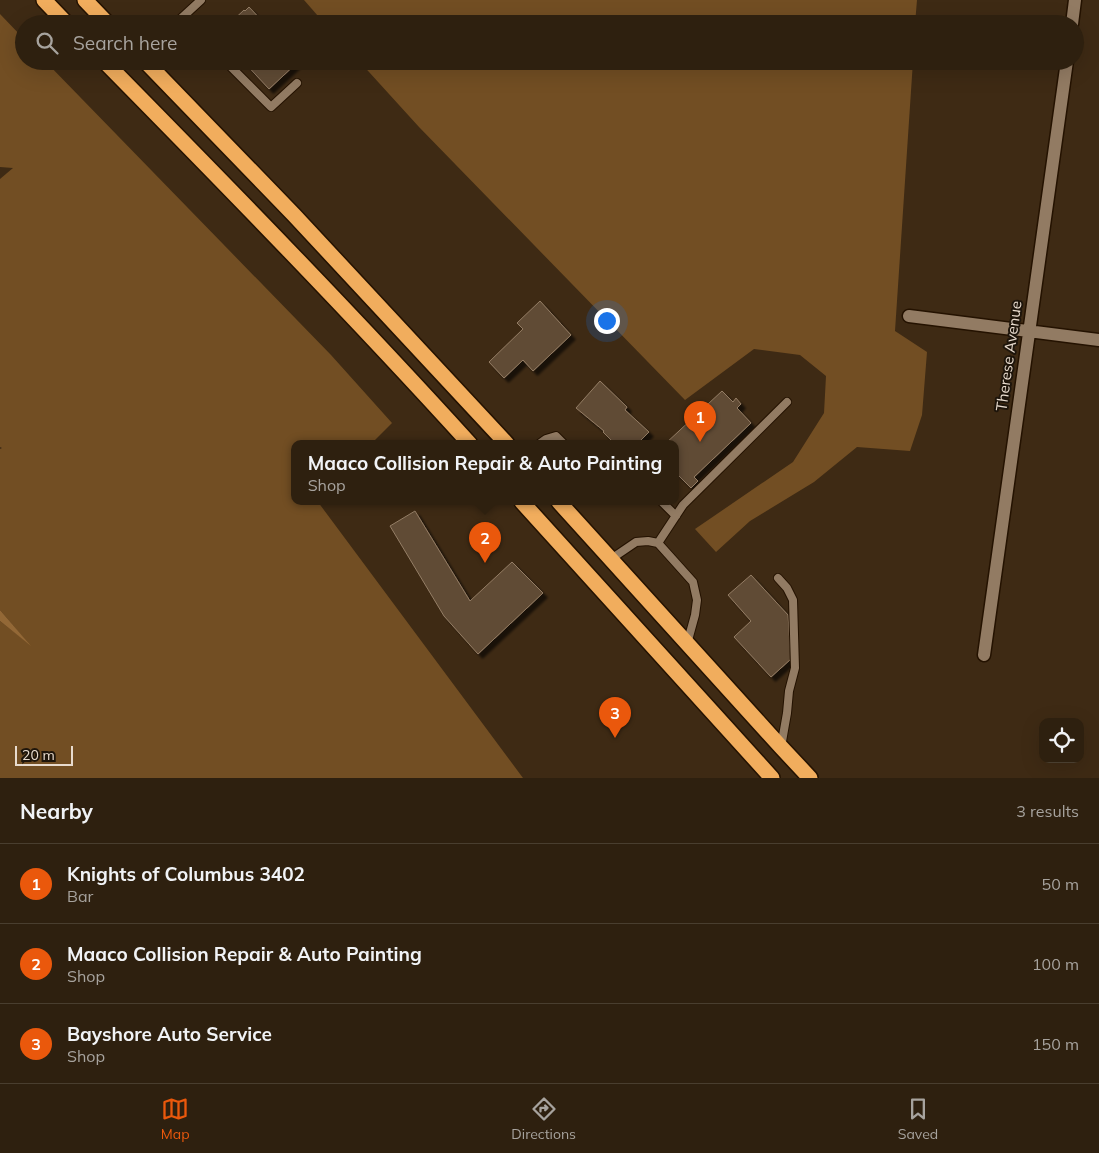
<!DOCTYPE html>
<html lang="en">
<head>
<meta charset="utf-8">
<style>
	body { margin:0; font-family:Mulish,sans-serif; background:#3a2d1d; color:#f1f3f6 }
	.controls { position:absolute; right:15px; bottom:15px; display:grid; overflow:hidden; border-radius:10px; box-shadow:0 5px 20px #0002 }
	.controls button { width:45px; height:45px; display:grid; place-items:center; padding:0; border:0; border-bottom:1px solid #493e2f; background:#2e200f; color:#f1f3f6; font:25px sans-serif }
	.scale { position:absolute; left:15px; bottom:12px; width:58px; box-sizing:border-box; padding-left:5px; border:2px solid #e8dbce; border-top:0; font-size:14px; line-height:18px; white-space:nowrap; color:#e8dbce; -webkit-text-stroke:4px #1e150b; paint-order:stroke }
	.you { position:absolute; left:606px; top:320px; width:18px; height:18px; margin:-12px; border:4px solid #fff; border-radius:50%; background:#1a73e8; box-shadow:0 0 0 8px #1a73e833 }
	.badge { display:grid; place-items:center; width:32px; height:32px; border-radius:50%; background:#ea580c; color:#fff; font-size:16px; font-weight:700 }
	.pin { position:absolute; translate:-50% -41px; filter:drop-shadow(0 1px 2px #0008) }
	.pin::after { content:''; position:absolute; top:26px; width:18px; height:15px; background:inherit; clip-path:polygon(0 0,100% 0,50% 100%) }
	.popup { position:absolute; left:291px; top:440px; width:388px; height:65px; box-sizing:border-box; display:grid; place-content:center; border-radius:10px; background:#2e200f; filter:drop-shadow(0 1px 4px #0005); font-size:16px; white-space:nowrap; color:#a7a39e }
	.popup b { font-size:19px; color:#f1f3f6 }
	.popup::after { content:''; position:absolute; left:50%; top:100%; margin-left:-10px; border:10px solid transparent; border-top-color:#2e200f }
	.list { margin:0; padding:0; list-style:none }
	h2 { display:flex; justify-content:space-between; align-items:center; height:65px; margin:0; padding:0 20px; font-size:21px }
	h2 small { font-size:16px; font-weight:400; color:#a7a39e }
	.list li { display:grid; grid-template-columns:32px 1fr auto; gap:15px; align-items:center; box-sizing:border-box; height:80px; padding:0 20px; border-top:1px solid #493e2f }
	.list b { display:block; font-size:19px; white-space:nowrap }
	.list p { margin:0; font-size:16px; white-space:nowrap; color:#a7a39e }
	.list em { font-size:16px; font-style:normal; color:#a7a39e }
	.icon { flex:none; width:28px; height:28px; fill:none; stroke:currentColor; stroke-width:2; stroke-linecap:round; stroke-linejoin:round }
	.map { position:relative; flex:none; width:1099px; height:778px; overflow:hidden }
	.search { position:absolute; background:#2e200f; box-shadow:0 5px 20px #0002; left:15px; right:15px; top:15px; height:55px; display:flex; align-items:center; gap:12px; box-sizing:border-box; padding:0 18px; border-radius:28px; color:#a7a39e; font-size:19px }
	.sheet { height:305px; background:#2e200f }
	nav { display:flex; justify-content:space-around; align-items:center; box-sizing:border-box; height:70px; border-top:1px solid #493e2f; background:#2e200f; font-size:14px; color:#a7a39e }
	nav a { display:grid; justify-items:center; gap:2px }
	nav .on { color:#ea580c }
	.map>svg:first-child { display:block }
	.green { fill:#724e23 }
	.water { fill:#936836 }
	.building { fill:#604b34; stroke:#947d65; filter:url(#shadow) }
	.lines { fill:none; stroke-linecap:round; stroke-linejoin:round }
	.lane-casing { stroke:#241200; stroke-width:10 }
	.street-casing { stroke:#241200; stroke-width:15 }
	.highway-casing { stroke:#241200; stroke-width:18 }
	.lane { stroke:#927b63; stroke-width:8 }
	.street { stroke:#927b63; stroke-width:12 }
	.highway { stroke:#f1ad5d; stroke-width:15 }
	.labels { text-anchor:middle; stroke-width:4; stroke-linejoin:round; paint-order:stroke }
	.street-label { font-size:15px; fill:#e8dbce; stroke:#1e150b }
</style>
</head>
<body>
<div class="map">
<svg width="1099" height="778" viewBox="0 0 1099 778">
	<defs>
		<filter id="shadow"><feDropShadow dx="4.5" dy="4.5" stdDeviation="1" flood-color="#0009"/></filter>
	</defs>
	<rect width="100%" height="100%" fill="#3e2a14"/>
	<path class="green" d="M 304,0 L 917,0 L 915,24 L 325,24 Z
		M 0,14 L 24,39 L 24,61 L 45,61 L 331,355 L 392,423 L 371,444 L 295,444 L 295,502 L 318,502 L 523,778 L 0,778 L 0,621 L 28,643 L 0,610 L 0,449 L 2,448 L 0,447 L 0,179 L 13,168 L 0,167 Z
		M 359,61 L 913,61 L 895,331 L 927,352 L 922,415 L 910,451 L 857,447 L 814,482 L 750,521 L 716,552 L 695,529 L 793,462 L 824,413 L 826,376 L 800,355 L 754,349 L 685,400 L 419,127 Z"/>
	<path class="water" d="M 0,610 L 31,646 L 0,621 Z"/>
	<path class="building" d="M 249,7 L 265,24 L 229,24 L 244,10 L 245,11 Z
		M 284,17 L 290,24 L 277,24 Z
		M 243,61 L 299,61 L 269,89 Z
		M 540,301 L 571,335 L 533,371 L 523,360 L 504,378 L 489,362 L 523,329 L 517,323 Z
		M 600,381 L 627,407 L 625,410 L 649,432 L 637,444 L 615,444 L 603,432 L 604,431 L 576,408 Z
		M 722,391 L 733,402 L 736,398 L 741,404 L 737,408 L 751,423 L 694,477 L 698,481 L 691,488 L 675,472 L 675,444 L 665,444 Z
		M 415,511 L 470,601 L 512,562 L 543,593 L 478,654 L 444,616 L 390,526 Z
		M 751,575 L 788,615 L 791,659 L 771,677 L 734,637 L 751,621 L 728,595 Z"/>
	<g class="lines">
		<g class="lane-casing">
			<path id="lane" d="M 175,24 L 201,0
				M 225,61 L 271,107 L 297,83
				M 539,444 L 546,439 L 556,436 L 564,444
				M 662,502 L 676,516
				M 658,543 L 683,505 L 787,402
				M 611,559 L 636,542 L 648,541 L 658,543 L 693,582 L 697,600 L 695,615 L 687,644
				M 778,578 L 787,588 L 793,600 L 795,668 L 789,691 L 787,713 L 781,747"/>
		</g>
		<g class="street-casing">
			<path id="street" d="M 1072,24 L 1075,0
				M 909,316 L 1099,340
				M 984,655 L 1067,61"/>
		</g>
		<g class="highway-casing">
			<path id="highway" d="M 44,0 L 67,24
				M 85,0 L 108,24
				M 104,61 C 228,187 351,313 470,444
				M 145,61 L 294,215 L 507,444
				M 522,502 L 772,778
				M 559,502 L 781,747 L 810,778"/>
		</g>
		<use href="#lane" class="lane"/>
		<use href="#street" class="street"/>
		<use href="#highway" class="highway"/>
	</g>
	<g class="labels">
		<g class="street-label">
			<text transform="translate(1009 356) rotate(-82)" y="5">Therese Avenue</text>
		</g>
	</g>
</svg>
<div class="controls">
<button><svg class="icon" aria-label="locate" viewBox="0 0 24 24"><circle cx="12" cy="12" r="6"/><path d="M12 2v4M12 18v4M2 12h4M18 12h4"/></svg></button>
</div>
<div class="scale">20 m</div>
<div class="you"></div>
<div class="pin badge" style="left:700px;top:442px">1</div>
<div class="pin badge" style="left:485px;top:563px">2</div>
<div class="popup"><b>Maaco Collision Repair &amp; Auto Painting</b>Shop</div>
<div class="pin badge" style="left:615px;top:738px">3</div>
<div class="search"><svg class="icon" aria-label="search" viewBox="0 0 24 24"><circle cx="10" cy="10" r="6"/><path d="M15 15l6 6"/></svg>Search here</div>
</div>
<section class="sheet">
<h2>Nearby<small>3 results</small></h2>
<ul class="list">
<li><span class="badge">1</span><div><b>Knights of Columbus 3402</b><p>Bar</p></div><em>50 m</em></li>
<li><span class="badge">2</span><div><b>Maaco Collision Repair &amp; Auto Painting</b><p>Shop</p></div><em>100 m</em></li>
<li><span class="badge">3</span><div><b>Bayshore Auto Service</b><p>Shop</p></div><em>150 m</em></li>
</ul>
</section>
<nav>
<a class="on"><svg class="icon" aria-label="map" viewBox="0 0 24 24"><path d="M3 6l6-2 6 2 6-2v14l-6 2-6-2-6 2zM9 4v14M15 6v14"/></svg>Map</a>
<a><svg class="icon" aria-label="directions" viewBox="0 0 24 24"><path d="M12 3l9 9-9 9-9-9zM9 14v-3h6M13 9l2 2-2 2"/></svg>Directions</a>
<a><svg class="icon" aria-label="saved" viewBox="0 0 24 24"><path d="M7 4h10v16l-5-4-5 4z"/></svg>Saved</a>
</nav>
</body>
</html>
